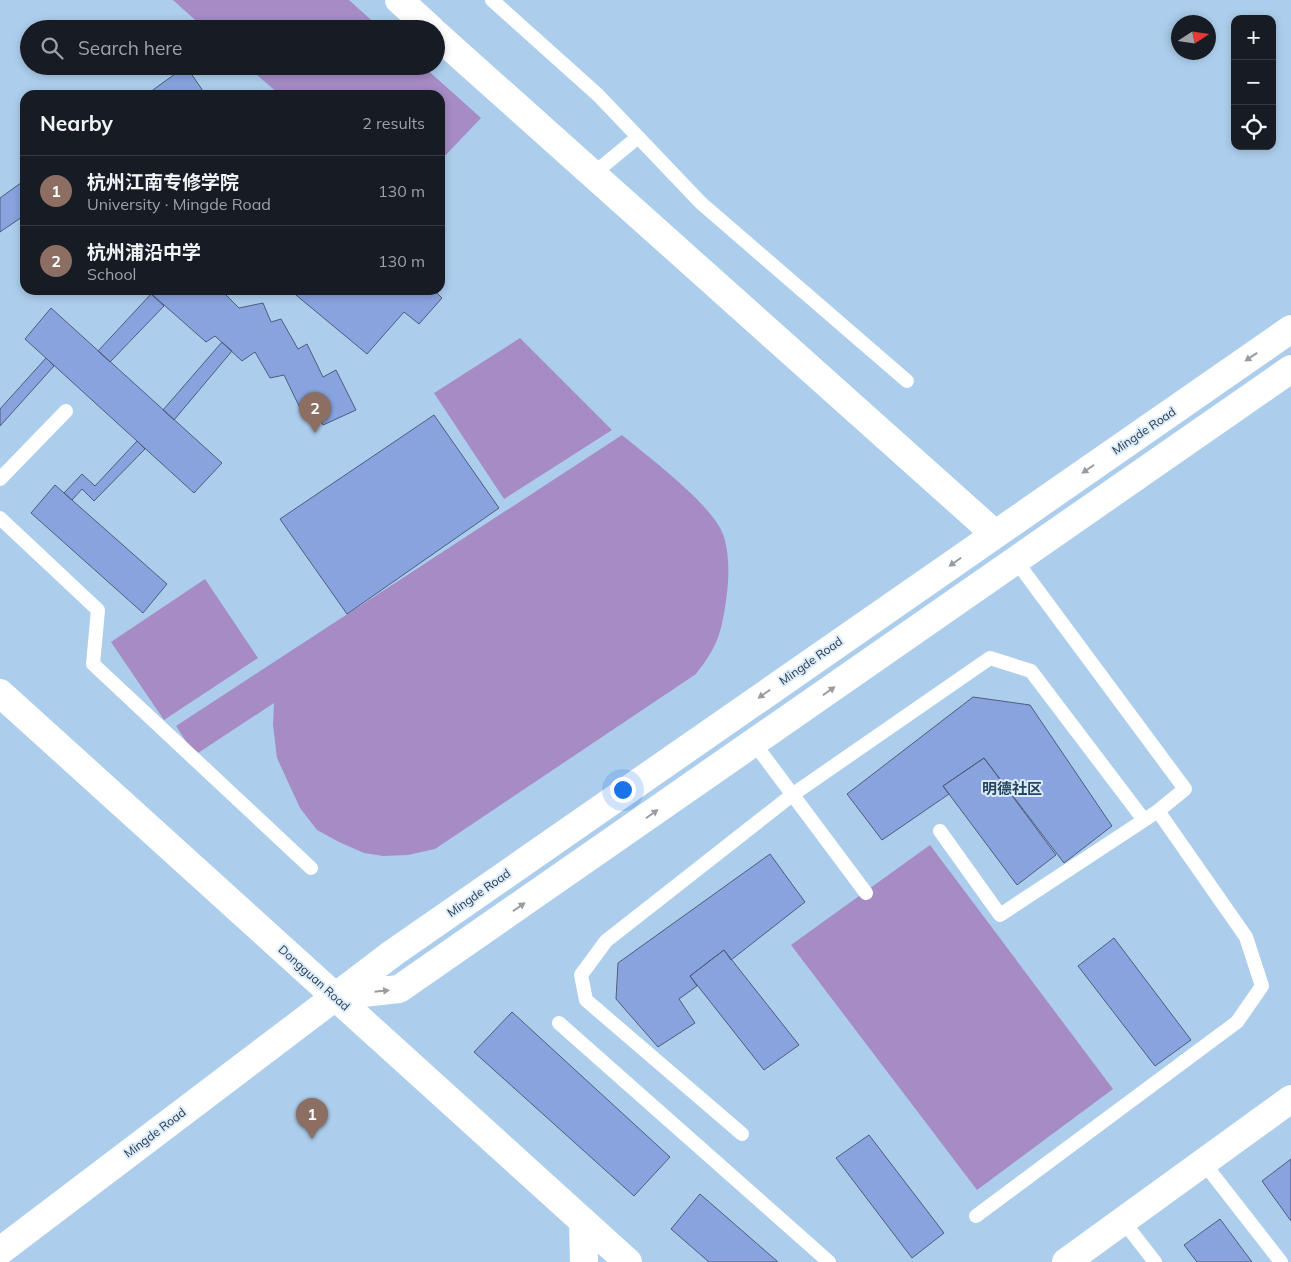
<!DOCTYPE html>
<html lang="en">
<head>
<meta charset="utf-8">
<style>
	body { margin:0; font-family:Mulish,"Noto Sans SC",sans-serif; background:#242831; color:#f1f3f6 }
	.controls { position:absolute; right:15px; top:15px; display:grid; overflow:hidden; border-radius:10px; box-shadow:0 2px 8px #0003 }
	.controls button { width:45px; height:45px; display:grid; place-items:center; padding:0; border:0; border-bottom:1px solid #363941; background:#171b24; color:#f1f3f6; font:25px sans-serif }
	.compass { position:absolute; left:1171px; top:15px; width:45px; height:45px; border-radius:50%; background:#171b24; box-shadow:0 2px 8px #0003; rotate:78deg }
	.you { position:absolute; left:622px; top:789px; width:18px; height:18px; margin:-12px; border:4px solid #fff; border-radius:50%; background:#1a73e8; box-shadow:0 0 0 8px #1a73e833 }
	.badge { display:grid; place-items:center; width:32px; height:32px; border-radius:50%; background:#b7a899; color:#fff; font-size:16px; font-weight:700 }
	.pin { position:absolute; translate:-50% -41px; filter:drop-shadow(0 1px 2px #0008) }
	.pin::after { content:''; position:absolute; top:26px; width:18px; height:15px; background:inherit; clip-path:polygon(0 0,100% 0,50% 100%) }
	.list { margin:0; padding:0; list-style:none }
	h2 { display:flex; justify-content:space-between; align-items:center; height:65px; margin:0; padding:0 20px; font-size:21px }
	h2 small { font-size:16px; font-weight:400; color:#9ea1a6 }
	.list li { display:grid; grid-template-columns:32px 1fr auto; gap:15px; align-items:center; box-sizing:border-box; height:70px; padding:0 20px; border-top:1px solid #363941 }
	.list b { display:block; font-size:19px; white-space:nowrap }
	.list p { margin:0; font-size:16px; white-space:nowrap; color:#9ea1a6 }
	.list em { font-size:16px; font-style:normal; color:#9ea1a6 }
	.icon { flex:none; width:28px; height:28px; fill:none; stroke:currentColor; stroke-width:2; stroke-linecap:round; stroke-linejoin:round }
	.map { position:relative; flex:none; width:1291px; height:1262px; overflow:hidden }
	.search { position:absolute; background:#171b24; box-shadow:0 2px 8px #0003; left:20px; top:20px; width:425px; height:55px; display:flex; align-items:center; gap:12px; box-sizing:border-box; padding:0 18px; border-radius:28px; color:#9ea1a6; font-size:19px }
	.panel { position:absolute; background:#171b24; box-shadow:0 2px 8px #0003; left:20px; top:90px; width:425px; height:205px; border-radius:15px }
	.map>svg:first-child { display:block }
	.green { fill:#a68bc5 }
	.building { fill:#88a3de; stroke:#4e5c7d }
	.lines { fill:none; stroke-linecap:round; stroke-linejoin:round }
	.lane { stroke:#fff; stroke-width:14 }
	.street { stroke:#fff; stroke-width:28 }
	.secondary { stroke:#fff; stroke-width:28 }
	.oneway { fill:#969ca2 }
	.labels { text-anchor:middle; stroke-width:4; stroke-linejoin:round; paint-order:stroke }
	.street-label { font-size:12px; fill:#2c3945; stroke:#dbecfc }
	.quarter-label { font-size:15px; font-weight:bold; fill:#27455e; stroke:#dbecfc }
</style>
</head>
<body>
<div class="map">
<svg width="1291" height="1262" viewBox="0 0 1291 1262">
	<rect width="100%" height="100%" fill="#acceec"/>
	<path class="green" d="M 173,0 L 349,0 L 381,29 L 205,29 Z
		M 247,66 L 423,66 L 481,118 L 440,161 L 440,95 L 280,95 Z
		M 520,338 L 612,430 L 504,499 L 434,393 Z
		M 622,435 C 648,457 715,506 724,537 C 730,558 729,580 726,601 C 721,635 717,647 696,674 L 435,849 L 408,855 L 383,856 L 364,853 L 339,842 L 317,830 L 300,808 L 277,758 L 273,725 L 274,703 L 195,755 L 176,726 Z
		M 205,579 L 258,658 L 164,720 L 111,642 Z
		M 930,845 L 1113,1089 L 977,1190 L 791,945 Z"/>
	<path class="building" d="M 186,66 L 203,91 L 198,95 L 146,95 Z
		M 25,180 L 25,215 L 0,232 L 0,198 Z
		M 147,290 L 221,290 L 239,308 L 263,303 L 271,322 L 281,319 L 298,349 L 307,344 L 323,377 L 336,370 L 356,410 L 323,425 L 312,402 L 300,408 L 284,375 L 270,378 L 255,352 L 242,361 L 215,336 L 206,342 Z
		M 290,290 L 434,290 L 442,298 L 419,324 L 404,312 L 367,354 Z
		M 151,294 L 164,306 L 110,362 L 98,351 Z
		M 51,308 L 222,463 L 194,493 L 25,339 Z
		M 222,342 L 232,351 L 174,420 L 163,410 Z
		M 46,358 L 54,366 L 0,426 L 0,409 Z
		M 434,415 L 499,508 L 347,614 L 280,519 Z
		M 137,441 L 145,449 L 94,501 L 82,489 L 72,500 L 64,493 L 82,474 L 95,486 Z
		M 55,485 L 167,584 L 143,613 L 31,513 Z
		M 973,697 L 1030,705 L 1112,826 L 1064,863 L 984,758 L 943,786 L 949,794 L 882,840 L 847,794 Z
		M 984,758 L 1056,855 L 1017,885 L 943,786 Z
		M 770,854 L 805,902 L 731,960 L 724,950 L 690,976 L 697,986 L 679,999 L 695,1023 L 658,1047 L 616,999 L 618,963 Z
		M 1114,938 L 1191,1040 L 1155,1066 L 1078,966 Z
		M 724,950 L 799,1045 L 764,1070 L 690,976 Z
		M 512,1012 L 670,1157 L 634,1196 L 474,1052 Z
		M 869,1135 L 944,1233 L 912,1258 L 836,1158 Z
		M 1291,1159 L 1291,1221 L 1262,1181 Z
		M 700,1194 L 778,1262 L 709,1262 L 671,1229 Z
		M 1220,1219 L 1252,1262 L 1197,1262 L 1184,1245 Z"/>
	<g class="lines">
		<path class="lane" d="M 492,0 L 598,95 L 701,203 L 907,381
			M 592,175 L 638,137
			M 0,479 L 66,411
			M 0,518 L 98,610 L 93,664 L 311,868
			M 754,743 L 866,893
			M 940,831 L 1000,915 L 1158,811 L 1185,789 L 1016,561
			M 559,1023 L 829,1262
			M 742,1134 L 586,1000 L 581,975 L 606,941 L 792,795 L 990,658 L 1031,671 L 1144,820
			M 1203,1162 L 1281,1262
			M 976,1216 L 1237,1022 L 1262,986 L 1246,937 L 1158,811
			M 1123,1221 L 1155,1262"/>
		<path class="street" d="M 399,0 L 431,29
			M 436,34 L 995,534
			M 583,1222 L 584,1262
			M 1066,1262 L 1291,1099"/>
		<path class="secondary" d="M 0,693 L 628,1262
			M 335,996 L 399,989 L 1291,369
			M 0,1251 L 393,953 L 1291,329"/>
	</g>
	<defs><path id="oneway-solid" d="M-6-.8H1V-3.2L6.5 0L1 3.2V.8H-6Z" transform="scale(1.25)"/></defs>
	<g class="oneway">
		<use href="#oneway-solid" transform="translate(1251 357) rotate(146)"/>
		<use href="#oneway-solid" transform="translate(1088 469) rotate(145)"/>
		<use href="#oneway-solid" transform="translate(955 562) rotate(145)"/>
		<use href="#oneway-solid" transform="translate(829 691) rotate(-35)"/>
		<use href="#oneway-solid" transform="translate(764 694) rotate(145)"/>
		<use href="#oneway-solid" transform="translate(652 814) rotate(-35)"/>
		<use href="#oneway-solid" transform="translate(519 907) rotate(-35)"/>
		<use href="#oneway-solid" transform="translate(382 991) rotate(-6)"/>
	</g>
	<g class="labels">
		<g class="street-label">
			<text transform="translate(1144 431) rotate(-34)" y="4">Mingde Road</text>
			<text transform="translate(811 661) rotate(-35)" y="4">Mingde Road</text>
			<text transform="translate(479 893) rotate(-35)" y="4">Mingde Road</text>
			<text transform="translate(314 978) rotate(42)" y="4">Dongguan Road</text>
			<text transform="translate(155 1133) rotate(-37)" y="4">Mingde Road</text>
		</g>
		<g class="quarter-label">
			<text x="1012" y="794">明德社区</text>
		</g>
	</g>
</svg>
<div class="controls">
<button>+</button>
<button>−</button>
<button><svg class="icon" aria-label="locate" viewBox="0 0 24 24"><circle cx="12" cy="12" r="6"/><path d="M12 2v4M12 18v4M2 12h4M18 12h4"/></svg></button>
</div>
<svg class="compass" viewBox="-18 -18 36 36"><path d="M0-13l5 13h-10z" fill="#e53935"/><path d="M0 13l5-13h-10z" fill="#9ea1a6"/></svg>
<div class="you"></div>
<div class="pin badge" style="left:312px;top:1139px;background:#8d6e63">1</div>
<div class="pin badge" style="left:315px;top:433px;background:#8d6e63">2</div>
<div class="search"><svg class="icon" aria-label="search" viewBox="0 0 24 24"><circle cx="10" cy="10" r="6"/><path d="M15 15l6 6"/></svg>Search here</div>
<section class="panel">
<h2>Nearby<small>2 results</small></h2>
<ul class="list">
<li><span class="badge" style="background:#8d6e63">1</span><div><b>杭州江南专修学院</b><p>University · Mingde Road</p></div><em>130 m</em></li>
<li><span class="badge" style="background:#8d6e63">2</span><div><b>杭州浦沿中学</b><p>School</p></div><em>130 m</em></li>
</ul>
</section>
</div>
</body>
</html>
